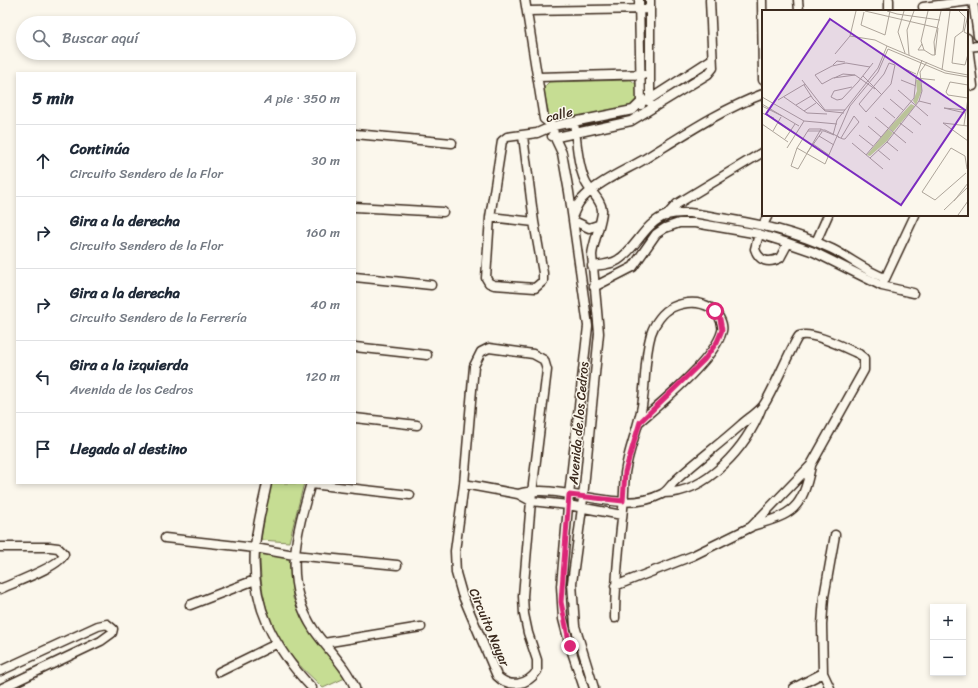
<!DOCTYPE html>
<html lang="es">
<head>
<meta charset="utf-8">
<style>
	body { margin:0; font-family:Sriracha,sans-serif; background:#f2f2f3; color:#1f2937 }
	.controls { position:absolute; right:12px; bottom:12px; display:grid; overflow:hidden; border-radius:0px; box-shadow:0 2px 6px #0003 }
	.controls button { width:36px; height:36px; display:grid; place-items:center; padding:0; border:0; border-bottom:1px solid #e0e1e3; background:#fff; color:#1f2937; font:20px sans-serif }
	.stop { position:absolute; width:12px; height:12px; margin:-9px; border:3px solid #db2777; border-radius:50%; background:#fff }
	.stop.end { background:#db2777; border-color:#fff; box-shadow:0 1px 4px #0008 }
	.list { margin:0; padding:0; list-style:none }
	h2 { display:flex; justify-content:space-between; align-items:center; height:52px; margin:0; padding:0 16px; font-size:17px }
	h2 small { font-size:13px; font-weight:400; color:#747a83 }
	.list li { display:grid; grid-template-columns:26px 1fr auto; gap:12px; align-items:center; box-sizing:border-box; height:72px; padding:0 16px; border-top:1px solid #e0e1e3 }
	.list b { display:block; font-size:15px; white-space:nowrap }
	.list p { margin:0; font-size:13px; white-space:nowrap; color:#747a83 }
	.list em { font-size:13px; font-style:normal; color:#747a83 }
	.icon { flex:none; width:22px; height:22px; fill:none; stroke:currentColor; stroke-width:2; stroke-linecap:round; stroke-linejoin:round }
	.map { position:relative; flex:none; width:978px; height:688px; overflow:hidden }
	.search { position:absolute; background:#fff; box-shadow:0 2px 6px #0003; left:16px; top:16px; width:340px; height:44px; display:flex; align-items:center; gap:10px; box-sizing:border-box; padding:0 14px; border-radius:22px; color:#747a83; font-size:15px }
	.panel { position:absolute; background:#fff; box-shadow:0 2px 6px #0003; left:16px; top:72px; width:340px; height:412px; border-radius:0px }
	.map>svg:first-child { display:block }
	.green { fill:#c6dd93; stroke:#808458 }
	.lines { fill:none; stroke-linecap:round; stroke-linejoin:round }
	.minor-casing { stroke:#3b2a1e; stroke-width:11 }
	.minor { stroke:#fbf7ec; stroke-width:8 }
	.route { stroke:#db2777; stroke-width:5 }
	.labels { text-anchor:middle; stroke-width:3; stroke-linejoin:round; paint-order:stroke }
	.street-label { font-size:13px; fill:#3b2a1e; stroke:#fbf7ec }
	.inset-road { fill:none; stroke:#aea59a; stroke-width:1 }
	.view { fill:#7b2cbf; fill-opacity:0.15; stroke:#7b2cbf; stroke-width:2 }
	.inset-edge { fill:none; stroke:#3b2a1e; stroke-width:2 }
</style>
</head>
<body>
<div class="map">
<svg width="978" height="688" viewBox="0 0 978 688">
	<rect width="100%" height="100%" fill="#fbf7ec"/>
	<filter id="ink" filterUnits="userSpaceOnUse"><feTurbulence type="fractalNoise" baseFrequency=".025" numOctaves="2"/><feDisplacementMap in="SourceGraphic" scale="8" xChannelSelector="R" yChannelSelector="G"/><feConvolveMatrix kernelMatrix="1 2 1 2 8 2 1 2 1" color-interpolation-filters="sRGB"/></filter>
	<g filter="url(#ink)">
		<path class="green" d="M 631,80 L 637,85 L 636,105 L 554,122 L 549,118 L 544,90 L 545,86 L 549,82 Z
			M 270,483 L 304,483 L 289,542 L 261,540 Z
			M 260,552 L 289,558 L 293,598 L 304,623 L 345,678 L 323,688 C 309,674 292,660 282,643 C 264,616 260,584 260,552 Z"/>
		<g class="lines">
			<g class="minor-casing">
				<path id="minor" d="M 525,0 L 544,119 L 553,126 L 554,136 L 562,153 L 569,192 L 588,326 L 569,495 L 561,586 L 563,619 L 570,646 L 584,688
					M 639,0 L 641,105
					M 650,0 L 650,102
					M 762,0 L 763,80
					M 798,0 L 799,11
					M 889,0 L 889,11
					M 973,1 L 978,36
					M 923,7 L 978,0
					M 527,11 L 650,9
					M 967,38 L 973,86
					M 967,47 L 978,46
					M 538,77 L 650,74
					M 574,123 C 577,141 577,163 585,181 C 589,191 601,199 602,210 C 603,218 593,243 592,255 L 599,333 L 582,508 L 572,583 L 575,626 L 594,688
					M 355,134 L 452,143
					M 523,136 L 534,222 L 543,273 L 543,281 L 535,288 L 494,285 L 489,283 L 486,278 L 490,217 L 502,141 L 507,137 L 537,133 L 553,126 L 633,110 L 641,102 L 650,99 L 712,59
					M 552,136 L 557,137 L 631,121 L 708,74 L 713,68 L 710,0
					M 355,207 L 443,212
					M 573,215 C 576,208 578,202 584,197 C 600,181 624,171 643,160 C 682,136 720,110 763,94
					M 666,216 L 677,204 L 763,152
					M 490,217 L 534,222
					M 574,221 L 589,228 L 598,225
					M 763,225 L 768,215
					M 759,234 L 755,249 C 759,261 768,264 780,258 L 788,243
					M 816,242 L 828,215
					M 592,266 C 600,265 610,265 618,260 C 637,248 644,223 667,215 C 684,210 703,215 721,218 C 759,224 796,232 832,249 C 850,258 866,271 885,278
					M 355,277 L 431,285
					M 884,281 L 915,215
					M 594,287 L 633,267 L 656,234 L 665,228 L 679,223 L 695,223 L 759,234 L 788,243 L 814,252 L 882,286 L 913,293
					M 355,347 L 427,355
					M 489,348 L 533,354 L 544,360 L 547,370 L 531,501 L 523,596 L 524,614 L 528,633 L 537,660 L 537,671 C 527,686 509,688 497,676 L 462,594 L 456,573 L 455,551 L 464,484 L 474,366 L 481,352 Z
					M 355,418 L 417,425
					M 267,483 C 263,504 256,527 255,549 C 251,606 274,648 312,688
					M 311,483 C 296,534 282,582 314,630 C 327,649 346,666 355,688
					M 311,484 L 410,495
					M 464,484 L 518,494 L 531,501 L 568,505 L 622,515
					M 664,493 C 707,493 747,446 761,409
					M 518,494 C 564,481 617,517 662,494 C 668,491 672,483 677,479 C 698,460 721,443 742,424 C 749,418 757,413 763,406 C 772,394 794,340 799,336 C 811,330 847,349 859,354 L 864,358 L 864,370 L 811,465 L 751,527 L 692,556 L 615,586
					M 752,526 C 793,514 802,510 811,466
					M 165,538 L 255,548 L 294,555 L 397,565
					M 0,547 L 50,547 L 58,548 L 64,554 C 61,566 13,583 0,589
					M 190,605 L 255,580
					M 615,618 C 615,581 619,546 623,509 C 624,497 624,485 625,473 C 628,451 638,429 642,406 C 646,382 644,358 651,334 C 654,324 663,311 673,307 C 685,302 699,301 711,308 C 717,312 724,323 722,331 C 715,359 662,402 639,422
					M 324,643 L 421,627
					M 0,671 L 98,626 L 107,624 L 113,629 L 112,633 L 101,641 L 2,688
					M 219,672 L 276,644
					M 794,688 L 823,673
					M 830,688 L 823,673 L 822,625 L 824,597 L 835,535"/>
			</g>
			<use href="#minor" class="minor"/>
		</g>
	</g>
	<g class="lines" filter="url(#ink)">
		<path class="route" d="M 570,646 L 561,602 L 569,495 L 623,501 L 625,472 L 640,422 L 704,360 L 717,342 L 722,330 L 720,319 L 715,311"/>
	</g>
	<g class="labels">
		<g class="street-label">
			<text transform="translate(559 114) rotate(-14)" y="5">calle</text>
			<text transform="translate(578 423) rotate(-85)" y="5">Avenida de los Cedros</text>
			<text transform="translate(490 627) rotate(67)" y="5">Circuito Nayar</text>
		</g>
	</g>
	<g transform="translate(762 10)">
		<rect width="206" height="206" fill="#fbf7ec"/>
		<path d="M 154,70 L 158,70 L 160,80 L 154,95 L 151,91 L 155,81 ZM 149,94 L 153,96 L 131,122 L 127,118 ZM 126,119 L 131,123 L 125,131 L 108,146 L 105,145 Z" fill="#c6dd93"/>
		<path class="inset-road" d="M 103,1 L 176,18 L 173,45M 125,1 L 135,4 L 178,10M 142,1 L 136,22 L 143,43M 166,1 L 159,31 L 162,40 L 170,45 L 173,45 L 172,32 L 179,1M 197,1 L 203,7 L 201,21 L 193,27 L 190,53 L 203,55 L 206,44M 102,2 L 99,15 L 123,25 L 128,1M 206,5 L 202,22 L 206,24M 88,26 L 113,30 L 125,36M 160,34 L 156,40 L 162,40M 126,39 L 183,63 L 206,67M 73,44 L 88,26 L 94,1M 147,45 L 145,20 L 152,1M 127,53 L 133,55 L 129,74 L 104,102 L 97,94 L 122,64 ZM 71,55 L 75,51 L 83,52M 108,57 L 84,53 L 70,56 L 53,65 L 60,74 L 71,68 L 93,65 L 113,79M 141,58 L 154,64M 180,60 L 188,1M 101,66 L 120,85M 72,68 L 81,64 L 93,65M 154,68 L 173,70M 40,70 L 63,100 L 83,100M 139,70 L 154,76M 42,75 L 51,89 L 63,101 L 82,103M 206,75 L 188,72 L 184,82 L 186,85 L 206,88M 90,77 L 72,81 L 69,87 L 75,90 L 80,89 L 96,72 L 111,53M 136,80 L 166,106M 0,87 L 42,111 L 75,114M 22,87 L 45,103 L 65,104M 128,89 L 141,100M 16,90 L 43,74M 157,91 L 169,94M 0,94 L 37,116M 34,95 L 49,86M 0,96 L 20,106M 121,98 L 133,108M 182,98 L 203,103M 182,98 L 204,100M 42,101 L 54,93M 0,103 L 12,108M 146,104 L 159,115M 113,107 L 144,133M 16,113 L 28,121M 138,113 L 151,123M 181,113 L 206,131M 181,113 L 206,116M 0,114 L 26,132M 202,115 L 206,88M 106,116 L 119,127M 59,119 L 36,159 L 29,156 L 35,138 L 47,119 L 59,119 L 61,120 L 63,120 L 77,127M 11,121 L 19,107M 46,121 L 62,121 L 72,125M 71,125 L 75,110 L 116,58 L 125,36 L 184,61 L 206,65M 97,125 L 111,136M 57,126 L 72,135M 76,127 L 81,129 L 83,129 L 97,112 L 92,106 L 79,128M 23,129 L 33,114M 125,132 L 136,141M 90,133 L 121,159M 51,134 L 67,145M 25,138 L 42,111M 35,138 L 63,154 L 88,96 L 116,62 L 126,39M 116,140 L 128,150M 45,143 L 60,122M 104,145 L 152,88 L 154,68 L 160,50M 108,148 L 125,132 L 157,91 L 160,81 L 158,62 L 165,52M 204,163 L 173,190 L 160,182 L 189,138 L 203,146 L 205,159M 192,191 L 206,173M 182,200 L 206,177M 196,205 L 206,191"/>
		<path class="view" d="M 68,9 L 203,100 L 139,195 L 4,104 Z"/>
		<rect width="206" height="206" class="inset-edge"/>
	</g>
</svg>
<div class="controls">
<button>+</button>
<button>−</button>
</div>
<div class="stop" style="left:715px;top:311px"></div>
<div class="stop end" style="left:570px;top:646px"></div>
<div class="search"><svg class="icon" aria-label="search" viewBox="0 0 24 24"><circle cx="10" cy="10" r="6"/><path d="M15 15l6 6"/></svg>Buscar aquí</div>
<section class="panel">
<h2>5 min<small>A pie · 350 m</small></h2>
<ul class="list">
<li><svg class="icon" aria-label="ahead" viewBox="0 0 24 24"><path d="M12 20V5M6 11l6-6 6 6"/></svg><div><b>Continúa</b><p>Circuito Sendero de la Flor</p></div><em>30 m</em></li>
<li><svg class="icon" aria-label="right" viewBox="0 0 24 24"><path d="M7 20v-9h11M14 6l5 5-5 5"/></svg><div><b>Gira a la derecha</b><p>Circuito Sendero de la Flor</p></div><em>160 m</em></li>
<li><svg class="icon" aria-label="right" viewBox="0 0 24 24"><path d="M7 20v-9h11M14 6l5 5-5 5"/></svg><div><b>Gira a la derecha</b><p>Circuito Sendero de la Ferrería</p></div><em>40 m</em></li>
<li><svg class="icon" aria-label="left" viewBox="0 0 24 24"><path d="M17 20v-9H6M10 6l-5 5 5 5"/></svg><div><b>Gira a la izquierda</b><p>Avenida de los Cedros</p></div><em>120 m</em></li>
<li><svg class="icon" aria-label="arrive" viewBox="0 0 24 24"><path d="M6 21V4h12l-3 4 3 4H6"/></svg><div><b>Llegada al destino</b></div></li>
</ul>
</section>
</div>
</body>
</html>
